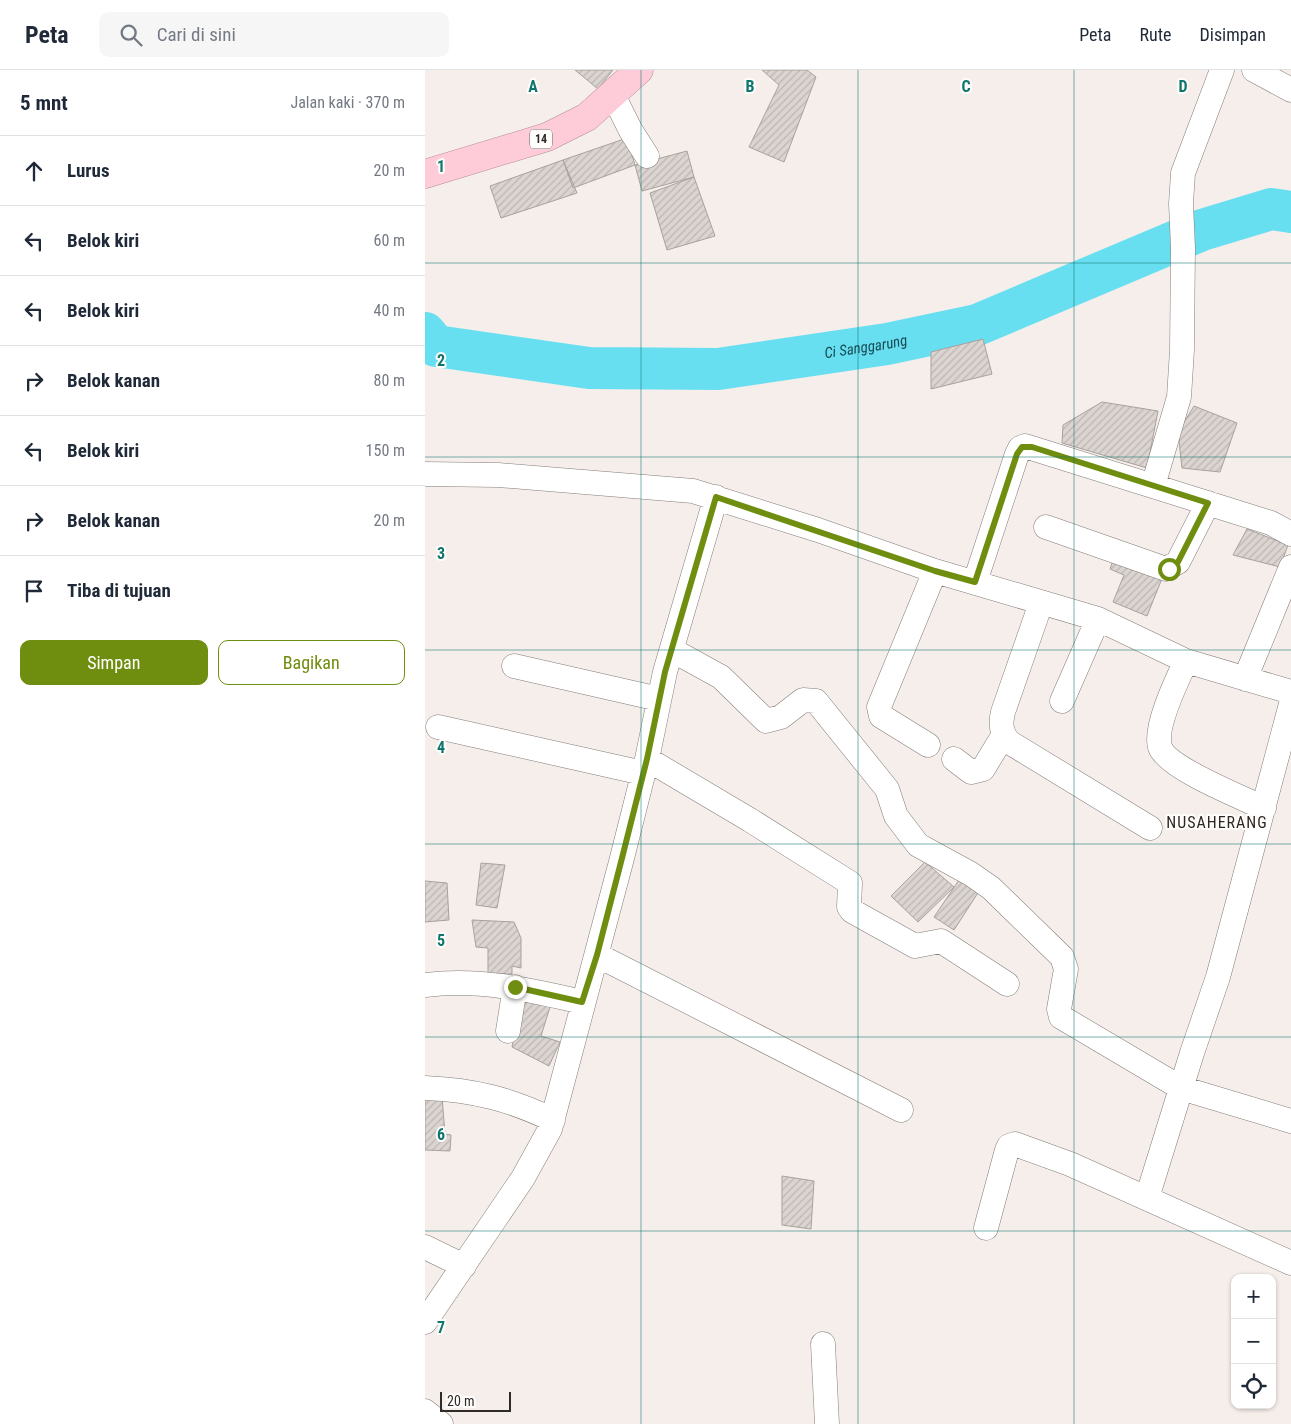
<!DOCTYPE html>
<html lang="id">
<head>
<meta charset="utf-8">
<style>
	body { margin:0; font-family:"Roboto Condensed",sans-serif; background:#f6f6f7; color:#1f2937 }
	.controls { position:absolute; right:15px; bottom:15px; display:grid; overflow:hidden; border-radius:10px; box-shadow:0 1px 4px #0004 }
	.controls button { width:45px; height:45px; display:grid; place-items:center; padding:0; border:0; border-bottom:1px solid #e0e1e3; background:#fff; color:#1f2937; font:25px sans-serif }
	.scale { position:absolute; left:15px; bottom:12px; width:71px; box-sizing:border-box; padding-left:5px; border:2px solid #2e2b29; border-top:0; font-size:14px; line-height:18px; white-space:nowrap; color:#2e2b29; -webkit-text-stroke:4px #fefdfc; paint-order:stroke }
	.stop { position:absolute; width:15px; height:15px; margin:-11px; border:4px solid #6f8d0f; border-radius:50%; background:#fff }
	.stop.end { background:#6f8d0f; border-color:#fff; box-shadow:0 1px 5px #0008 }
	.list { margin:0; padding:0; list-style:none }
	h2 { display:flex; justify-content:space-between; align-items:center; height:65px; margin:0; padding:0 20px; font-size:21px }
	h2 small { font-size:16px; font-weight:400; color:#747a83 }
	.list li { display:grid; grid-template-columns:32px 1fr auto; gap:15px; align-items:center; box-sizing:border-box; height:70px; padding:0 20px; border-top:1px solid #e0e1e3 }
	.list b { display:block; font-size:19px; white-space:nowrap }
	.list em { font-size:16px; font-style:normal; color:#747a83 }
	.actions { display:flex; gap:10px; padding:15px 20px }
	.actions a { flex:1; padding:11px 0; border:1px solid #6f8d0f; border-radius:10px; text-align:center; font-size:18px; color:#6f8d0f }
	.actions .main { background:#6f8d0f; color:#fff }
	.icon { flex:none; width:28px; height:28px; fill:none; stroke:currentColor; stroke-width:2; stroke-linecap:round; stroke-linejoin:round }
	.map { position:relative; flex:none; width:866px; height:1354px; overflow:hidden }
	header { display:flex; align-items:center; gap:30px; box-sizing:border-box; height:70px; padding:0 25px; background:#fff; border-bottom:1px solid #e0e1e3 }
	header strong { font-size:24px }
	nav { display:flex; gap:28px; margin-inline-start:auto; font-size:18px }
	.search { width:350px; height:45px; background:#f6f6f7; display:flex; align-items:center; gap:12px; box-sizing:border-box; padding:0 18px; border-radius:10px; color:#747a83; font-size:19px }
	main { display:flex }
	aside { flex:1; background:#fff }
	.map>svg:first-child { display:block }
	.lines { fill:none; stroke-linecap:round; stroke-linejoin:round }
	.river { stroke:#68dff1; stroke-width:42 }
	.building { fill:url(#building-hatch); stroke:#a8a19c }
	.minor-casing { stroke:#837d79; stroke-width:25 }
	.trunk-casing { stroke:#b58b95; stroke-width:29 }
	.minor { stroke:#fff; stroke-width:24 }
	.trunk { stroke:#fecbd8; stroke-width:28 }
	.route { stroke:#6f8d0f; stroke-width:6 }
	.grid { fill:none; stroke:#0f766e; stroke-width:1; stroke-opacity:0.55 }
	.labels { text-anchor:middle; stroke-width:4; stroke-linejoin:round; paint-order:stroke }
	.shield { fill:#fefdfc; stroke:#6c6a68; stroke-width:1 }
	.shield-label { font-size:12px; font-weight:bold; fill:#2e2b29 }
	.water-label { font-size:15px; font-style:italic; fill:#164b53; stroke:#fefdfc }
	.quarter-label { font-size:16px; letter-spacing:1px; fill:#2e2825; stroke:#fefdfc }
	.grid-label { font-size:16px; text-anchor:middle; font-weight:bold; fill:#0f766e; stroke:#fefdfc; stroke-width:4; stroke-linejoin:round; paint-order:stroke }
</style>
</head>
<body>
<header>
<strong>Peta</strong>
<div class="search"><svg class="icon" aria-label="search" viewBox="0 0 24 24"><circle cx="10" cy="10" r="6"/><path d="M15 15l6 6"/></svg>Cari di sini</div>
<nav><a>Peta</a><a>Rute</a><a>Disimpan</a></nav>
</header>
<main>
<aside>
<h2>5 mnt<small>Jalan kaki · 370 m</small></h2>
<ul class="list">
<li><svg class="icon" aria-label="ahead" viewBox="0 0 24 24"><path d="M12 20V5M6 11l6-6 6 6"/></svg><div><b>Lurus</b></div><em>20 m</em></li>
<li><svg class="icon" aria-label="left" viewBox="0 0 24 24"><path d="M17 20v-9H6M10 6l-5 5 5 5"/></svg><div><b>Belok kiri</b></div><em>60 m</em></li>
<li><svg class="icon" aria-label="left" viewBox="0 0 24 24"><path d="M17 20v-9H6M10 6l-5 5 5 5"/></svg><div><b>Belok kiri</b></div><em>40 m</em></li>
<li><svg class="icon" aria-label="right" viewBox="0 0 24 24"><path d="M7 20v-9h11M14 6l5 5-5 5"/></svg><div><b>Belok kanan</b></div><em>80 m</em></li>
<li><svg class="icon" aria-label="left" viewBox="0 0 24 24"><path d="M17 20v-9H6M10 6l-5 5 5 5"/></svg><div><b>Belok kiri</b></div><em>150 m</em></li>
<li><svg class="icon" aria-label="right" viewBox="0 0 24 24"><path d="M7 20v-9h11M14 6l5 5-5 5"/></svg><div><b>Belok kanan</b></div><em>20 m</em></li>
<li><svg class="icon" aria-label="arrive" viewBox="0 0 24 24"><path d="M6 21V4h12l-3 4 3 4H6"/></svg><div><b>Tiba di tujuan</b></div></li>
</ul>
<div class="actions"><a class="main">Simpan</a><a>Bagikan</a></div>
</aside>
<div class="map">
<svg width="866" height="1354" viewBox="0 0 866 1354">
	<defs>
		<pattern id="building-hatch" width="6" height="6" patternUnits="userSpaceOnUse" patternTransform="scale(1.25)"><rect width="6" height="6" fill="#dbd4d0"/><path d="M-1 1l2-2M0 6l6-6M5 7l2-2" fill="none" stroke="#bcb6b3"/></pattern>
	</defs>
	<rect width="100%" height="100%" fill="#f6eeea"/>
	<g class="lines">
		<path class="river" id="s1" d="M 0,263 L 11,276 L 164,298 L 293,299 L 462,274 L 552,255 L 777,160 L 846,139 L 866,142"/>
	</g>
	<path class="building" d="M 150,0 L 188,0 L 173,19 Z
		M 337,0 L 382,0 L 391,7 L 359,92 L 324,77 L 354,15 Z
		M 202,68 L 210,95 L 148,118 L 138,90 Z
		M 262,81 L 269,107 L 217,121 L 210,95 Z
		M 138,90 L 152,123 L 76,148 L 65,116 Z
		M 269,107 L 290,166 L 242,180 L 225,123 Z
		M 558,269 L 567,304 L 506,319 L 506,282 Z
		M 677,332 L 733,341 L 722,398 L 637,373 L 638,355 Z
		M 769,336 L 812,353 L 795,402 L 757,398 L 753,362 Z
		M 822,459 L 863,475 L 855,497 L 808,485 Z
		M 689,487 L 738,506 L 722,546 L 688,532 L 699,505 L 685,499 Z
		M 500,792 L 529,817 L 493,852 L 466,826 Z
		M 56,793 L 80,795 L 72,838 L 51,835 Z
		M 536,807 L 558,815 L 529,860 L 509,847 Z
		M 0,811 L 22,813 L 24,850 L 0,852 Z
		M 47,850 L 89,852 L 96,868 L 96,898 L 87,896 L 87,904 L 63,904 L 63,878 L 51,877 Z
		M 97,924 L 125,937 L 116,966 L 135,972 L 124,996 L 87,977 Z
		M 17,1027 L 20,1064 L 26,1065 L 25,1081 L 0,1080 L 0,1028 Z
		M 357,1106 L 389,1111 L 386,1159 L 357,1155 Z"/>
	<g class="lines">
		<g class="minor-casing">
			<path id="minor" d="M 829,0 L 866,20
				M 188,25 L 206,61 L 222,86
				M 0,404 L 73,405 L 268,421 L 393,460 L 510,501 L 673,549 L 761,591 L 866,622
				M 728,416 L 754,327 L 757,280 L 758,178 L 756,134 L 758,103 L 797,0
				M 621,457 L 741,499 L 753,492 L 783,433
				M 550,512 L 592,384 L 595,378 L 600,376 L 846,453 L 866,464
				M 616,533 L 578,642 C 575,654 576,663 584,672 L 725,758
				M 247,580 L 296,607 L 341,651 L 356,647 L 378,630 L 391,631 L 462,719 L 471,746 L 493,775 L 546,804 L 566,818 L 637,887 L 641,899 L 634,939 L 636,947 L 756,1018 L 866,1051
				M 761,591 C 752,610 729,657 735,677 C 742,698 818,728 839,738
				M 89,596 L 234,629
				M 820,609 L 866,497
				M 637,631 L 673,549
				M 13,657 L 218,703
				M 503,675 L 456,646 L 454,637 L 510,501
				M 222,689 L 325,750 L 425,813 L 424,837 L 427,841 L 490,876 L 516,871 L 582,914
				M 529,689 L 546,702 L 558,699 L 578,666
				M 172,885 L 476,1040
				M 0,915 C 54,908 105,920 157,932
				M 83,961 L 90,917
				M 0,1018 C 48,1020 85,1029 128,1050
				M 722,1128 L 767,983 L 793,907 L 866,634
				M 561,1158 L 582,1080 L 584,1076 L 590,1074 L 645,1094 L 866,1193
				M 0,1177 L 39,1196
				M 0,1252 L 98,1108 L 125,1059 L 196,792 L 222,689 L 240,602 L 291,427
				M 398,1274 L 402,1354
				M 0,1341 L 16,1354"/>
		</g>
		<g class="trunk-casing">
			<path id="trunk" d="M 0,104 L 122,67 L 162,47 L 214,0"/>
		</g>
		<use href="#minor" class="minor"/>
		<use href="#trunk" class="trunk"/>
	</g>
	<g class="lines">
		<path class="route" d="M 90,917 L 157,932 L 172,885 L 196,792 L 222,689 L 240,602 L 291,427 L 510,501 L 550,512 L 592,384 L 597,377 L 607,377 L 783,433 L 753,492 L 744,499"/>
	</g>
	<path class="grid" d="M 216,0 L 216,1354M 433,0 L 433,1354M 649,0 L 649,1354M 0,193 L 866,193M 0,387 L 866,387M 0,580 L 866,580M 0,774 L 866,774M 0,967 L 866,967M 0,1161 L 866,1161"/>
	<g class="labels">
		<rect class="shield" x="105" y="59.5" width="22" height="19" rx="4"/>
		<g class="shield-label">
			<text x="116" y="73">14</text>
		</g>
		<g class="water-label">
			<text dy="5" stroke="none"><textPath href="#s1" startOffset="450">Ci Sanggarung</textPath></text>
		</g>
		<g class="quarter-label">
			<text x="792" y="758">NUSAHERANG</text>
		</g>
	</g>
	<g class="grid-label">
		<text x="108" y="22">A</text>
		<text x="325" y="22">B</text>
		<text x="541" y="22">C</text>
		<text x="758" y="22">D</text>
		<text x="16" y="102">1</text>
		<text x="16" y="296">2</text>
		<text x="16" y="489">3</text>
		<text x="16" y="683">4</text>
		<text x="16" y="876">5</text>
		<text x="16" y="1070">6</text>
		<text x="16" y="1263">7</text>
	</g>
</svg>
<div class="controls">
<button>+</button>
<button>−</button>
<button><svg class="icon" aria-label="locate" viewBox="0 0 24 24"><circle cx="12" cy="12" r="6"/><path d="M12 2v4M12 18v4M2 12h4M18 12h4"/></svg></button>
</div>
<div class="scale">20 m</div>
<div class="stop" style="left:744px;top:499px"></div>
<div class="stop end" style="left:90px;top:917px"></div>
</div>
</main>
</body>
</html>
